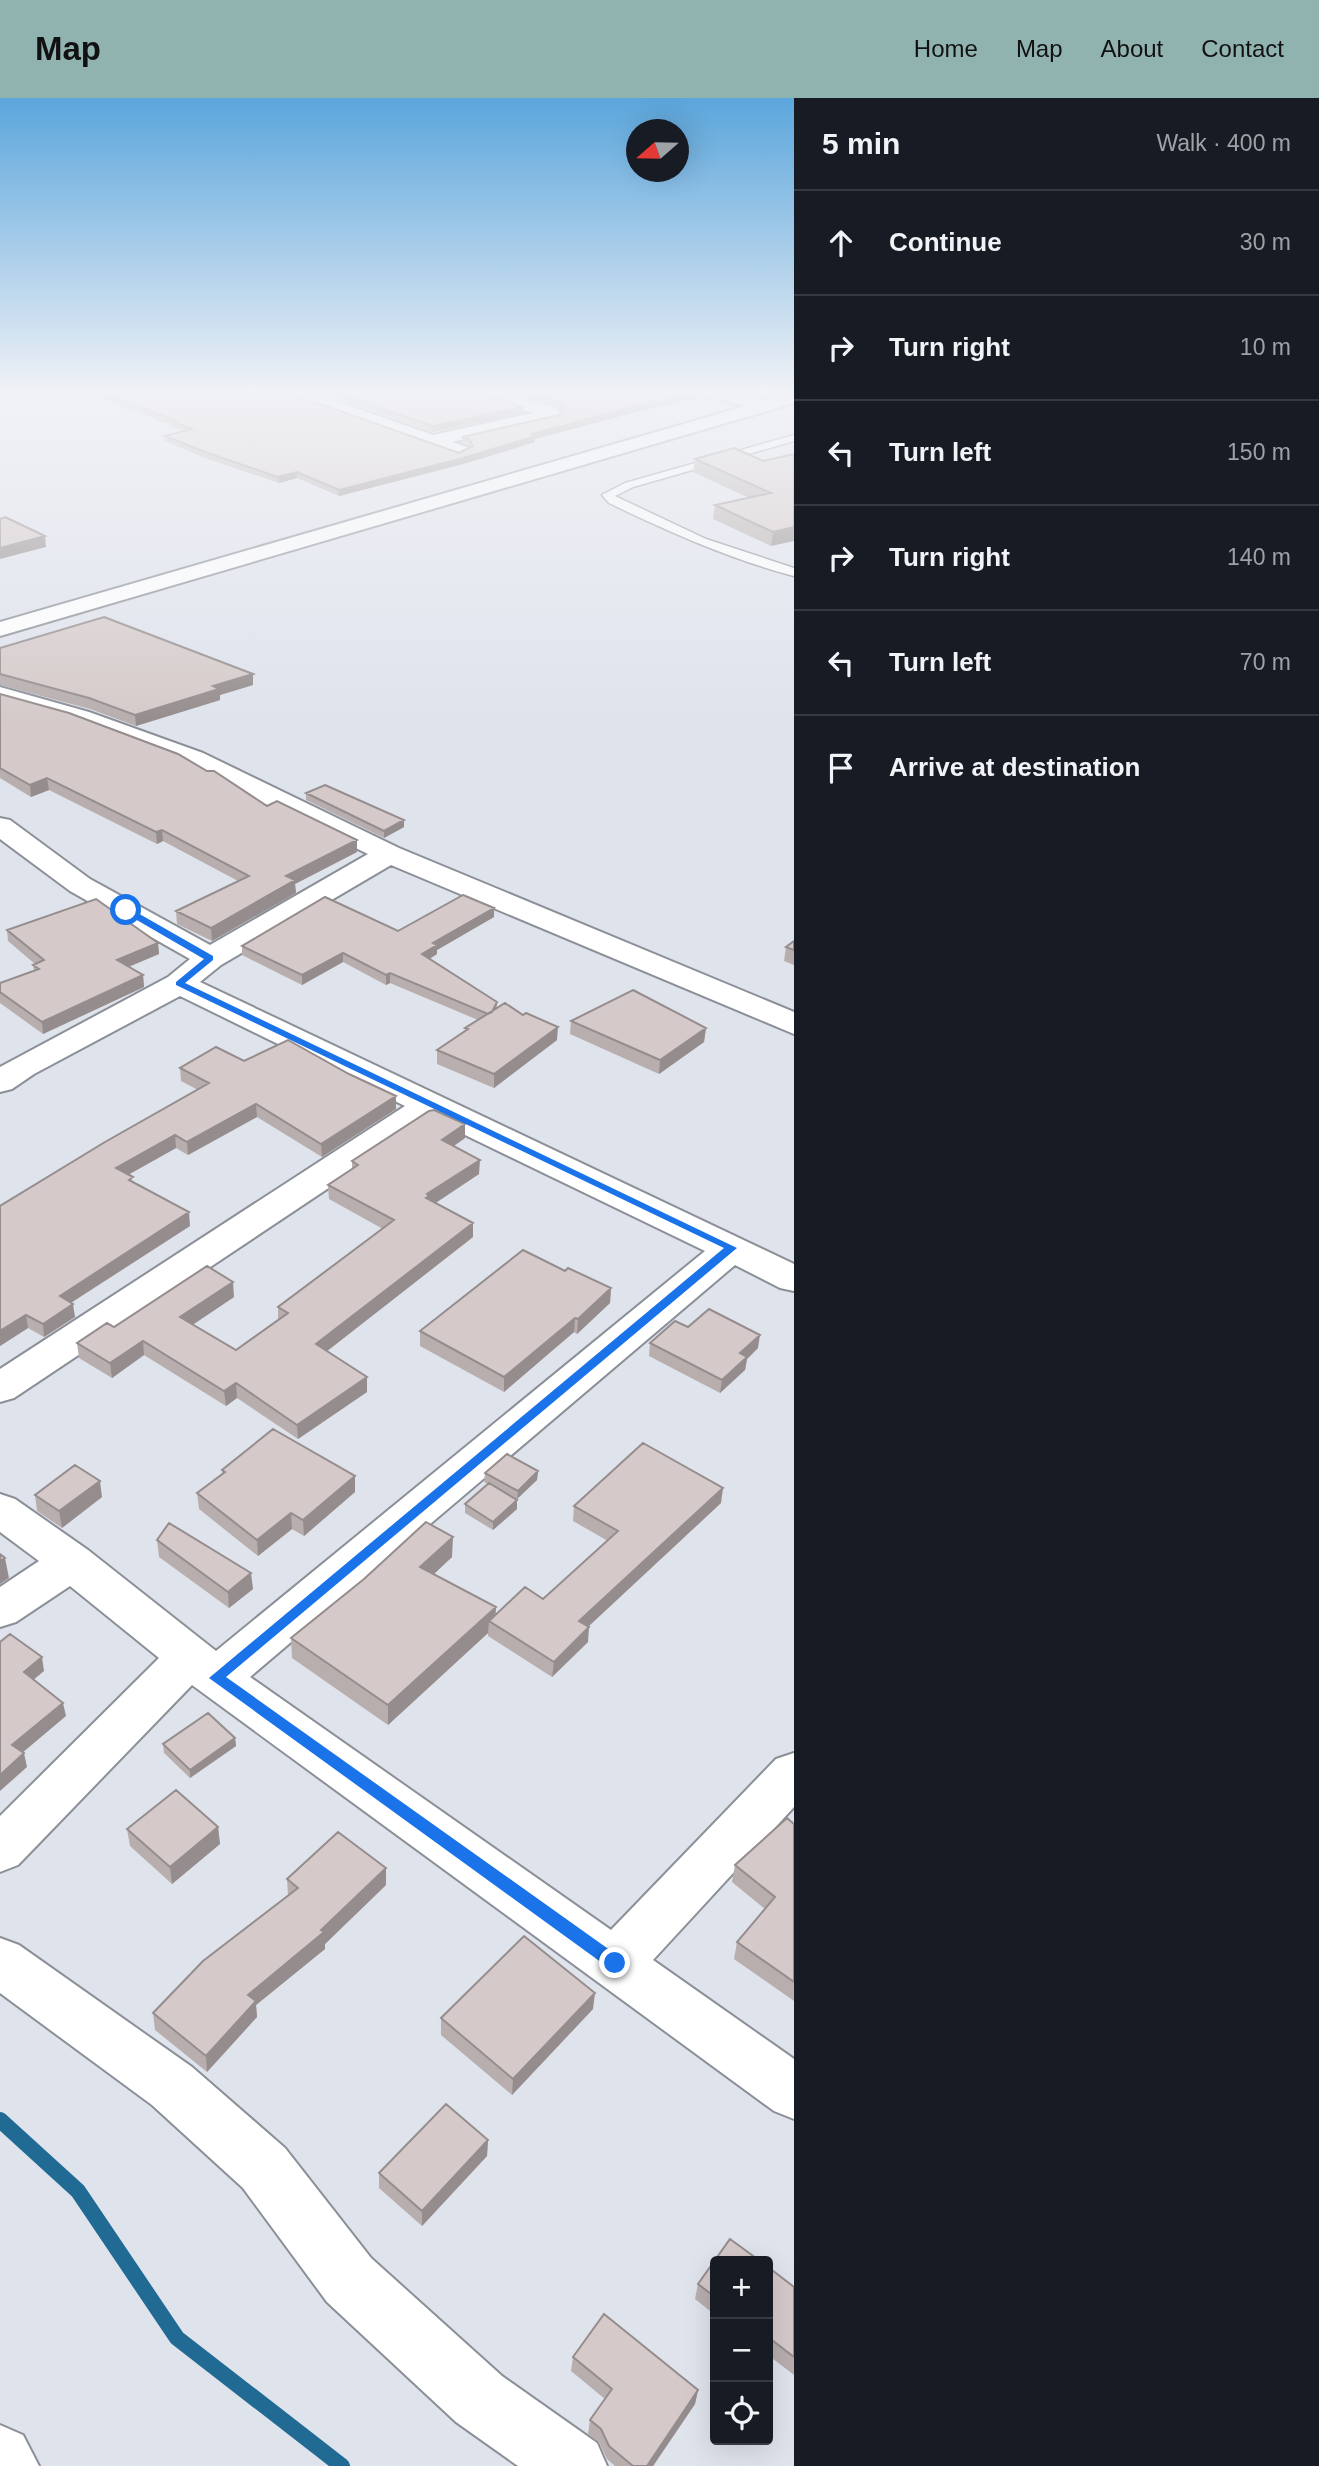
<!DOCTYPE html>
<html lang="en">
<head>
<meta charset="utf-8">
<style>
	body { margin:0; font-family:Helvetica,sans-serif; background:#20242c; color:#f1f3f6 }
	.controls { position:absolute; right:21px; bottom:21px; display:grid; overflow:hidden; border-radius:7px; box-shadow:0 7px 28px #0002 }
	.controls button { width:63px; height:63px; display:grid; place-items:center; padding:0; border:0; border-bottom:2px solid #363941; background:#171b24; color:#f1f3f6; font:35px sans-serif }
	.compass { position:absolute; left:626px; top:21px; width:63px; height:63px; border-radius:50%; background:#171b24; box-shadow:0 7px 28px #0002; rotate:250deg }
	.stop { position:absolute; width:21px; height:21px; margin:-16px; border:5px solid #1a73e8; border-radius:50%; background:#fff }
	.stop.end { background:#1a73e8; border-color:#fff; box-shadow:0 2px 7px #0008 }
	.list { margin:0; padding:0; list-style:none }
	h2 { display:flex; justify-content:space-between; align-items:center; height:91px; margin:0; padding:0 28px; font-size:30px }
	h2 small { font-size:23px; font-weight:400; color:#9ea1a6 }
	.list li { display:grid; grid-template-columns:46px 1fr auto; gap:21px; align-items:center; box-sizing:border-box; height:105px; padding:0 28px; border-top:2px solid #363941 }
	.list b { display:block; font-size:26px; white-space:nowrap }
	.list em { font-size:23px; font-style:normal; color:#9ea1a6 }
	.icon { flex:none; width:38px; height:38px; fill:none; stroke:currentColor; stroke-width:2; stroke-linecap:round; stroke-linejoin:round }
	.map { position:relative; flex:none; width:794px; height:2368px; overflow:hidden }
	header { display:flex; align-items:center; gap:42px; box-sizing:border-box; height:98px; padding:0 35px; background:#91b3b0; color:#111 }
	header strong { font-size:33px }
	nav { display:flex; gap:38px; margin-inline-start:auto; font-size:24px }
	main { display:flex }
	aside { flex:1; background:#171b24 }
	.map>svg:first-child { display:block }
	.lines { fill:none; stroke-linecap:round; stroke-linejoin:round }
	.stream { stroke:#216a94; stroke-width:16 }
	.lane-casing { stroke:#8b8f97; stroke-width:3 }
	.street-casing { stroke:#8b8f97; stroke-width:4 }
	.secondary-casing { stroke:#8b8f97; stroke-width:4 }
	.lane { fill:#fff; fill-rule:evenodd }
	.street { fill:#fff; fill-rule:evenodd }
	.secondary { fill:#fff; fill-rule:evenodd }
	.wall { fill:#b7aead }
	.shaded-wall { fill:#958d8d }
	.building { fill:#d5cac9; stroke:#958d8d; stroke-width:2 }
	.route { fill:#1a73e8 }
</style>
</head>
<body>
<header>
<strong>Map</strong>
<nav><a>Home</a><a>Map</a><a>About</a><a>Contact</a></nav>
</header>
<main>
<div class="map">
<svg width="794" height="2368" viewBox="0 0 794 2368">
	<rect width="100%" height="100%" fill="#dfe3ec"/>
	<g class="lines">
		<path class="stream" d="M 0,2022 L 78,2093 L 177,2240 L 342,2368"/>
		<g class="lane-casing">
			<path id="lane" d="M 794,337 L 794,343 L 633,389 L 615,398 L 706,441 L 794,470 L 794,478 C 730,461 669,434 609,405 L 602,397 L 625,385 Z"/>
		</g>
		<g class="street-casing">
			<path id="street" d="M 285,294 L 310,294 L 433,337 L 533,315 L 480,298 L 477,294 L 503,294 L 558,311 L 561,316 L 558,320 L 452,344 L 467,349 L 470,353 L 460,359 L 288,298 Z
				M 702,294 L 731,294 L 772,304 L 775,308 L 766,313 L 705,298 Z
				M 0,589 L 89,614 L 203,655 L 399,750 L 794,914 L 794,936 L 391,767 L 221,867 L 200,884 L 794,1166 L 794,1193 L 780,1190 L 735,1167 L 250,1579 L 611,1832 L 776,1661 L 794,1655 L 794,1709 L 653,1862 L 794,1961 L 794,2021 L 774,2013 L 192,1587 L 18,1767 L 0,1774 L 0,1718 L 159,1560 L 70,1488 L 16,1524 L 0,1529 L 0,1489 L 39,1463 L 0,1434 L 0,1396 L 15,1401 L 88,1452 L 216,1553 L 705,1153 L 432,1021 L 14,1300 L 0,1304 L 0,1271 L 405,1008 L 180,898 L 34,976 L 12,991 L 0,994 L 0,969 L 168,879 L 190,861 L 70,793 L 0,741 L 0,720 L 10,722 L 90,781 L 210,847 L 368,756 L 185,667 L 71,624 L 0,604 Z
				M 0,1840 L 19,1847 L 192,1969 L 285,2050 L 371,2160 L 502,2278 L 597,2345 L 607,2368 L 518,2368 L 456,2324 L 327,2204 L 243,2090 L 152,2007 L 0,1895 Z
				M 0,2327 L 23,2337 L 39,2368 L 0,2368 Z"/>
		</g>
		<g class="secondary-casing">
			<path id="secondary" d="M 794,294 L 794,305 L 0,538 L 0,524 Z"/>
		</g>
		<use href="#lane" class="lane"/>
		<use href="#street" class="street"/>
		<use href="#secondary" class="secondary"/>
	</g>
	<path class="wall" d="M 83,294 L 286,294 L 459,355 L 470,349 L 469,347 L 462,344 L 462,339 L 559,317 L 562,313 L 559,308 L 510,294 L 703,294 L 702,299 L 636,314 L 535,341 L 535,344 L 463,366 L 339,398 L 297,380 L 279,385 L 205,360 L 165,343 L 165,338 L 183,333 L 171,329 L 171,327 Z
		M 317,294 L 479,294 L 523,315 L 433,334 Z
		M 794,356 L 771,448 L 713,421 L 715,407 L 749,400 L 693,374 L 695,361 L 763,363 Z
		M 0,550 L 253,587 L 220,597 L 220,602 L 136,628 L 90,611 L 0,587 Z
		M 0,596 L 267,708 L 357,754 L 295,786 L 296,795 L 212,843 L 177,826 L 176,813 L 238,783 L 163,743 L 157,746 L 49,692 L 31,699 L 0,680 Z
		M 306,695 L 404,729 L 384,740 L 306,702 Z
		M 494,819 L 437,852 L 437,856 L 430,861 L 497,904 L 497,911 L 557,942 L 494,990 L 437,966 L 437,952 L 465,933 L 465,930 L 478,922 L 390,885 L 386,887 L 343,864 L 302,887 L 242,857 L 242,848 L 398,833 Z
		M 7,832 L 158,845 L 159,856 L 129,869 L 143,877 L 144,889 L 43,936 L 0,905 L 0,885 L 34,873 L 33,867 L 35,866 L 8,843 Z
		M 794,843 L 794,867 L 784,863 L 786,849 Z
		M 571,923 L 706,930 L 704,944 L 659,976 L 570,936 Z
		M 244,963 L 396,1011 L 322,1059 L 257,1019 L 188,1057 L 176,1050 L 128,1077 L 133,1084 L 190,1128 L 71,1205 L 75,1219 L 44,1239 L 28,1230 L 0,1248 L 0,1108 L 198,992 L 181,983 L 180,970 Z
		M 465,1040 L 454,1048 L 479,1076 L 436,1105 L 473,1139 L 327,1253 L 367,1294 L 298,1341 L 237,1300 L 226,1308 L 144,1257 L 112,1280 L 79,1260 L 77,1245 L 114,1229 L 234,1199 L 192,1227 L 236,1252 L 278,1221 L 278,1209 L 383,1131 L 329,1101 L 328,1087 L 352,1071 L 352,1063 Z
		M 565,1173 L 611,1190 L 610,1205 L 577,1236 L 574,1234 L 504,1294 L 420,1248 L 420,1233 Z
		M 688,1229 L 758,1250 L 747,1261 L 745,1272 L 720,1295 L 649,1258 L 650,1245 Z
		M 222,1372 L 355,1378 L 355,1394 L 304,1438 L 292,1431 L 258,1458 L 199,1411 L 197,1395 L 222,1377 Z
		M 538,1373 L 537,1382 L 517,1401 L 503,1394 L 517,1402 L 517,1411 L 493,1432 L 465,1415 L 465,1406 L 488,1386 L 484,1384 L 485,1375 Z
		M 35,1397 L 102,1399 L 62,1430 L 37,1413 Z
		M 721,1405 L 588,1529 L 588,1544 L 552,1579 L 488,1538 L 488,1535 L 388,1627 L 292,1560 L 291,1540 L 452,1459 L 433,1477 L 496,1509 L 495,1517 L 543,1501 L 608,1443 L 573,1423 L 574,1408 Z
		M 157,1442 L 253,1491 L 229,1510 L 159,1459 Z
		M 235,1640 L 236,1648 L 190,1680 L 164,1655 L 163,1646 Z
		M 794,1726 L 794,1903 L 734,1861 L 737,1844 L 765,1811 L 732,1784 L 735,1767 Z
		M 218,1729 L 220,1746 L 172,1786 L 130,1748 L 127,1731 Z
		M 287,1781 L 386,1787 L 325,1846 L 325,1851 L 256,1907 L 257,1919 L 207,1974 L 155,1932 L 153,1915 L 288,1797 Z
		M 593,1911 L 512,1997 L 441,1937 L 441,1920 Z
		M 488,2042 L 487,2058 L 422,2128 L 379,2090 L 379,2075 Z
		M 715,2163 L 715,2217 L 695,2201 L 698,2186 Z
		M 768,2169 L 794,2189 L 794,2277 L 768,2257 Z
		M 573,2259 L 698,2292 L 695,2306 L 653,2368 L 615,2368 L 607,2361 L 599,2344 L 588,2336 L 590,2322 L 605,2301 L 571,2273 Z"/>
	<path class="shaded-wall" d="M 703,294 L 702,299 L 636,314 L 535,341 L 535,344 L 463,366 L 339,398 L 339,392 L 636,308 Z
		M 523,309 L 523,315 L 433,334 L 433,328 Z
		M 297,374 L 297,380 L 279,385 L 278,379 Z
		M 794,429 L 794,443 L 771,448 L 773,434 Z
		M 45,438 L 46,449 L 0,461 L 0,450 Z
		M 253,576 L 253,587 L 220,597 L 220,602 L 136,628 L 135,617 L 213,588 Z
		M 47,680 L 49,692 L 31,699 L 30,687 Z
		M 404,722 L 404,729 L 384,740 L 384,733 Z
		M 162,732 L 163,743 L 157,746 L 156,734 Z
		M 357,742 L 357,754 L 295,786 L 296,795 L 212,843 L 211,830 L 286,778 Z
		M 494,810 L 494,819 L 437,852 L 437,856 L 422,865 L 422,856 L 433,845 Z
		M 158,845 L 159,856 L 118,873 L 117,862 Z
		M 343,855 L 343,864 L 302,887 L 302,877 Z
		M 390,875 L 390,885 L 386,887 L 386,877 Z
		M 143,877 L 144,889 L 43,936 L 42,924 Z
		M 558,929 L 557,942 L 494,990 L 494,976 Z
		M 706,930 L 704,944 L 659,976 L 660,962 Z
		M 396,998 L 396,1011 L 322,1059 L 321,1046 Z
		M 256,1006 L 257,1019 L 188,1057 L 187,1044 Z
		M 465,1026 L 465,1040 L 442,1056 L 442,1042 Z
		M 175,1037 L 176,1050 L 117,1083 L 116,1070 Z
		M 480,1062 L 479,1076 L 429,1109 L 426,1114 L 427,1096 Z
		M 189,1114 L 190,1128 L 61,1211 L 60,1198 Z
		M 473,1125 L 473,1139 L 317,1261 L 316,1246 Z
		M 233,1184 L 234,1199 L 182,1234 L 180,1219 Z
		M 611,1190 L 610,1205 L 577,1236 L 578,1221 Z
		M 73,1206 L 75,1219 L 44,1239 L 43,1226 Z
		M 26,1217 L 28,1230 L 0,1248 L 0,1233 Z
		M 575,1220 L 574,1234 L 504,1294 L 504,1279 Z
		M 760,1237 L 758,1250 L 747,1261 L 745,1272 L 720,1295 L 722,1282 L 740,1255 Z
		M 143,1243 L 144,1257 L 112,1280 L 110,1265 Z
		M 367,1279 L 367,1294 L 298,1341 L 297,1327 Z
		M 236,1285 L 237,1300 L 226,1308 L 224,1293 Z
		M 538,1373 L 537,1382 L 517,1401 L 518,1393 Z
		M 355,1378 L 355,1394 L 304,1438 L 303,1422 Z
		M 100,1383 L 102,1399 L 62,1430 L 59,1413 Z
		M 723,1390 L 721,1405 L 578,1538 L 579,1523 Z
		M 517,1402 L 517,1411 L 493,1432 L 493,1424 Z
		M 291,1415 L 292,1431 L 258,1458 L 257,1442 Z
		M 453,1439 L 452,1459 L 420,1489 L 420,1469 Z
		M 5,1460 L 9,1480 L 0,1486 L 0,1463 Z
		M 251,1475 L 253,1491 L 229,1510 L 228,1494 Z
		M 496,1509 L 495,1527 L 489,1523 L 488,1535 L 388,1627 L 388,1607 Z
		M 589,1529 L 588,1544 L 552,1579 L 554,1564 Z
		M 42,1559 L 44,1573 L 26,1588 L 24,1574 Z
		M 63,1605 L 66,1618 L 15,1661 L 12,1647 Z
		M 235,1640 L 236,1648 L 190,1680 L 190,1672 Z
		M 24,1655 L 27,1669 L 0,1693 L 0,1677 Z
		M 218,1729 L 220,1746 L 172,1786 L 170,1769 Z
		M 386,1770 L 386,1787 L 325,1846 L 325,1851 L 256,1907 L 257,1919 L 207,1974 L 206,1958 L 248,1897 L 321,1832 Z
		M 595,1895 L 593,1911 L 512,1997 L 513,1981 Z
		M 488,2042 L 487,2058 L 422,2128 L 422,2113 Z
		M 698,2292 L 695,2306 L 653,2368 L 647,2368 Z"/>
	<path class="building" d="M 98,294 L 286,294 L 459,355 L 473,348 L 469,341 L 462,339 L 559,317 L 564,310 L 559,303 L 529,294 L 700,294 L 636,308 L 532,336 L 536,338 L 463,360 L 339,392 L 297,374 L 278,379 L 205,354 L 165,338 L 192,331 L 171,323 L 175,322 Z
		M 333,294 L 479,294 L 523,309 L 433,328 Z
		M 734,350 L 763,363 L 794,356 L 794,429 L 773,434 L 715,407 L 771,395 L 695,361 Z
		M 5,419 L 45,438 L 0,450 L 0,421 Z
		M 104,519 L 253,576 L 213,588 L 219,591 L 135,617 L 89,600 L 0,576 L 0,550 Z
		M 0,596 L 69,615 L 178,656 L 207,673 L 214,673 L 267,708 L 277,703 L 357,742 L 286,778 L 295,782 L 211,830 L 176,813 L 249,778 L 162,732 L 156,734 L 47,680 L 30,687 L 0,670 Z
		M 325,687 L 404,722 L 384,733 L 306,695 Z
		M 463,797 L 494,810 L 433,845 L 437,847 L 422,856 L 497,904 L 492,914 L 488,916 L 390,875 L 386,877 L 343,855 L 302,877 L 242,848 L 325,799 L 398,833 Z
		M 96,801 L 158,845 L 117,862 L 143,877 L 42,924 L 0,894 L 0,885 L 39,871 L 33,867 L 44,862 L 7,832 Z
		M 794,843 L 794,852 L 786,849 Z
		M 633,892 L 706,930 L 660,962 L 571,923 Z
		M 505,905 L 523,917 L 526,915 L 558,929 L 494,976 L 437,952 L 468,931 L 465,930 Z
		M 288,942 L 349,976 L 396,998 L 321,1046 L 256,1006 L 187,1044 L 175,1037 L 116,1070 L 133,1079 L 129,1082 L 189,1114 L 60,1198 L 73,1206 L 43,1226 L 26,1217 L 0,1233 L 0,1108 L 105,1044 L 209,985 L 180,970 L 216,949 L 244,963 Z
		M 434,1012 L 465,1026 L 442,1042 L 480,1062 L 427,1096 L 429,1098 L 426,1100 L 473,1125 L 316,1246 L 367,1279 L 297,1327 L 236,1285 L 224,1293 L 143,1243 L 110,1265 L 77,1245 L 107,1225 L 114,1229 L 207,1168 L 233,1184 L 180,1219 L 236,1252 L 288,1215 L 278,1209 L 394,1122 L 328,1087 L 358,1067 L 352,1063 L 429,1013 Z
		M 523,1152 L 565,1173 L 568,1170 L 611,1190 L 578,1221 L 575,1220 L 504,1279 L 420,1233 Z
		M 709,1211 L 760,1237 L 740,1255 L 747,1259 L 722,1282 L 650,1245 L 675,1223 L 688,1229 Z
		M 273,1331 L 355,1378 L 303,1422 L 291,1415 L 257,1442 L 197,1395 L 225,1374 L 222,1372 Z
		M 643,1345 L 723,1390 L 579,1523 L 589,1529 L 554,1564 L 489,1523 L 525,1489 L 543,1501 L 618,1433 L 574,1408 Z
		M 507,1356 L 538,1373 L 518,1393 L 485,1375 Z
		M 75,1367 L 100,1383 L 59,1413 L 35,1397 Z
		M 489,1385 L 517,1402 L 493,1424 L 465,1406 Z
		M 426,1424 L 453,1439 L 420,1469 L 496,1509 L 388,1607 L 291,1540 L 364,1481 Z
		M 169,1425 L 251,1475 L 228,1494 L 157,1442 Z
		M 0,1456 L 5,1460 L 0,1463 Z
		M 10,1536 L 42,1559 L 24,1574 L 63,1605 L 12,1647 L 24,1655 L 0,1677 L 0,1544 Z
		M 208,1615 L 235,1640 L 190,1672 L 163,1646 Z
		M 176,1692 L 218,1729 L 170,1769 L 127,1731 Z
		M 787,1720 L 794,1726 L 794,1884 L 737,1844 L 775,1799 L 735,1767 Z
		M 338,1734 L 386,1770 L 321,1832 L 324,1834 L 248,1897 L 256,1903 L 206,1958 L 153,1915 L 203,1863 L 298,1790 L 287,1781 Z
		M 524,1838 L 595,1895 L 513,1981 L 441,1920 Z
		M 446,2006 L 488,2042 L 422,2113 L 379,2075 Z
		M 730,2141 L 760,2163 L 715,2163 L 715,2199 L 698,2186 Z
		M 768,2169 L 794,2189 L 794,2259 L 768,2239 Z
		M 604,2216 L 698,2292 L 647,2368 L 633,2368 L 609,2348 L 601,2331 L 590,2322 L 612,2291 L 573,2259 Z"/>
	<linearGradient id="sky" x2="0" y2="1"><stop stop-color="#5ba6dc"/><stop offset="0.47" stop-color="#f1f2f6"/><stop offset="1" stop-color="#f1f2f6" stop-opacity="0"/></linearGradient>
	<rect width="794" height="625" fill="url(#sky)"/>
	<path class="route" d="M 123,810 L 129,810 L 213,858 L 213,862 L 185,885 L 737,1150 L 226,1579 L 621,1860 L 623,1865 L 621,1870 L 609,1870 L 209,1580 L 724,1150 L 176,887 L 176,884 L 204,861 L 123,814 Z"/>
</svg>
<div class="controls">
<button>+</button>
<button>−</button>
<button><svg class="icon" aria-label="locate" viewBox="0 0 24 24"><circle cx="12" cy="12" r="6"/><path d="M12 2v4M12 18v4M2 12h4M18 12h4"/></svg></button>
</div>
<svg class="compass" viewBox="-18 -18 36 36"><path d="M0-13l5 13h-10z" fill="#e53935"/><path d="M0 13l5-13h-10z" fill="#9ea1a6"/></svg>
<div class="stop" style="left:126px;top:812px"></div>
<div class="stop end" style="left:615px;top:1865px"></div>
</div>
<aside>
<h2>5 min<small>Walk · 400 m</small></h2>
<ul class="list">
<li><svg class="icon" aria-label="ahead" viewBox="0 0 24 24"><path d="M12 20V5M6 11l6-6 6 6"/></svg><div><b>Continue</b></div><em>30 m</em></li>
<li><svg class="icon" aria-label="right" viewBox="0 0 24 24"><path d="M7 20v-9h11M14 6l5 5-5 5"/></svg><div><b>Turn right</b></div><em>10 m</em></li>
<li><svg class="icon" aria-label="left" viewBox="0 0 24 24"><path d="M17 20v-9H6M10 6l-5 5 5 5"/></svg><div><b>Turn left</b></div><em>150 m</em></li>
<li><svg class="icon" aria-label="right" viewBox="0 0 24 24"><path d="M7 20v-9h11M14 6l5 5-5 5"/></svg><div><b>Turn right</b></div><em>140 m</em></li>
<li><svg class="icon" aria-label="left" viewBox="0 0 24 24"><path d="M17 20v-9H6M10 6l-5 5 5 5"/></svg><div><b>Turn left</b></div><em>70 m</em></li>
<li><svg class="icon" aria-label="arrive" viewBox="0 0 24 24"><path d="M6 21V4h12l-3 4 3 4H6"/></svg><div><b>Arrive at destination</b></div></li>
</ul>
</aside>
</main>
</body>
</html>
